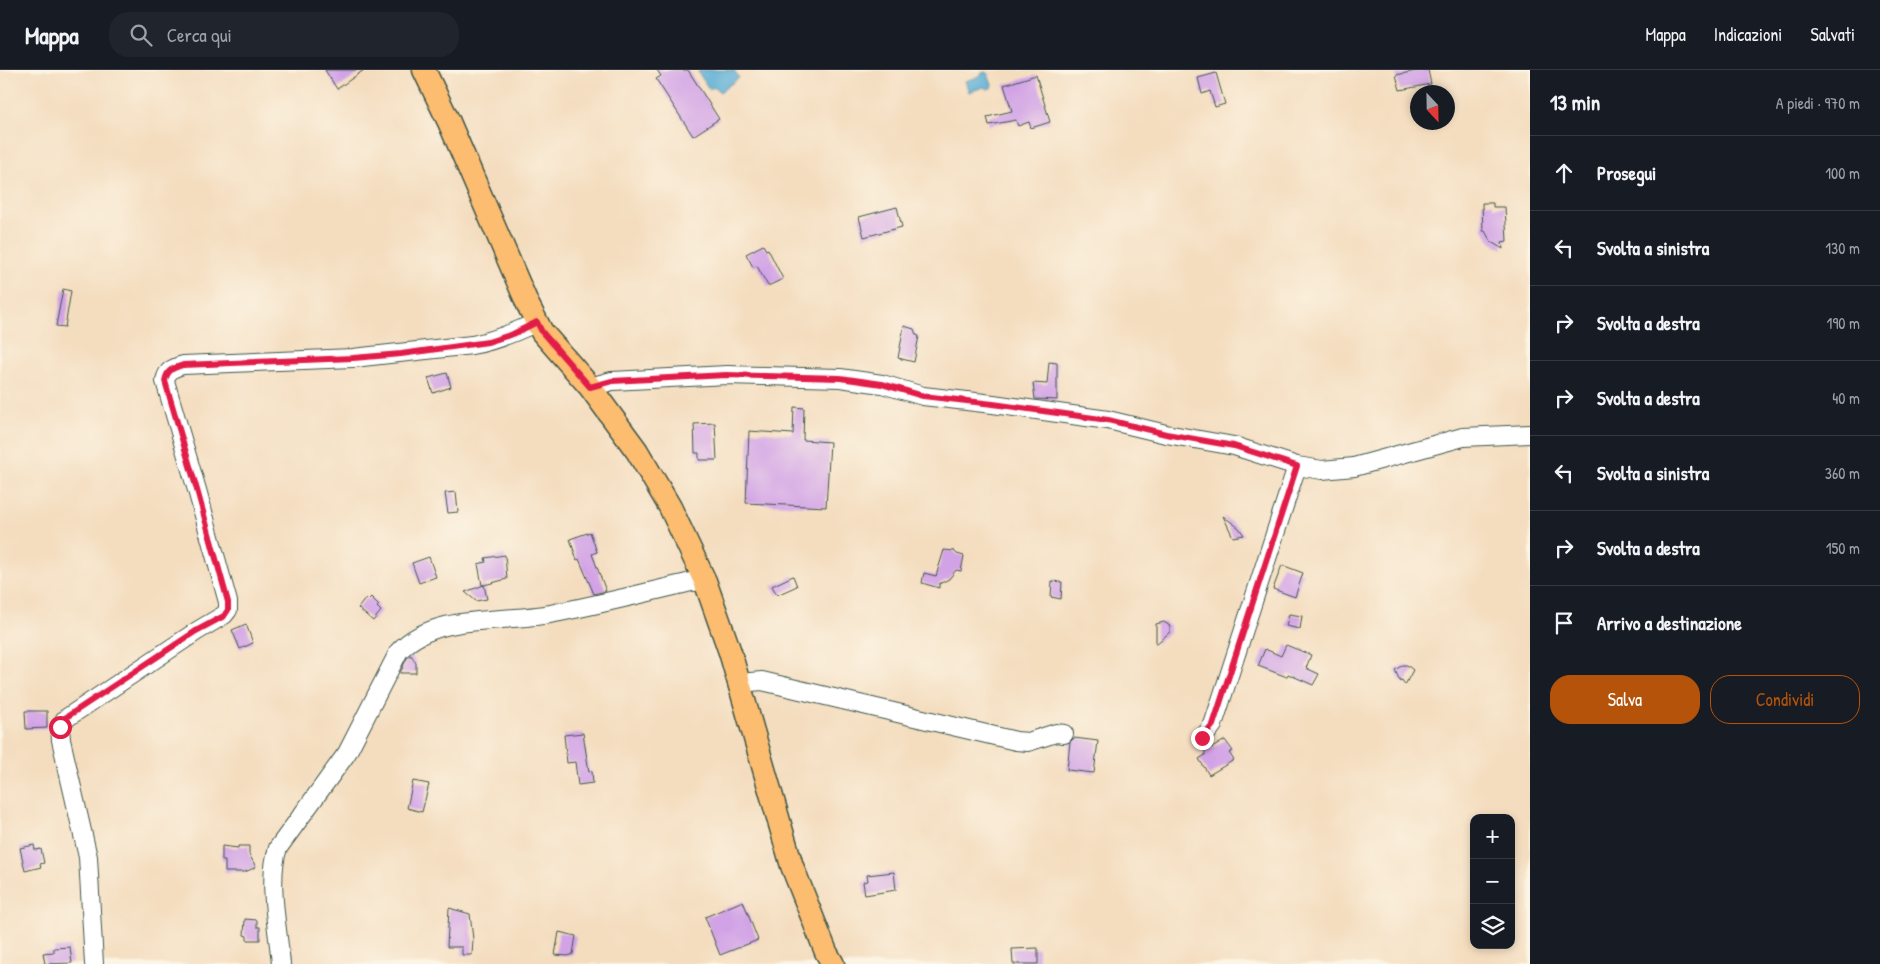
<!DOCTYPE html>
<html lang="it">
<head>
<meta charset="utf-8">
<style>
	body { margin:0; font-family:"Patrick Hand",sans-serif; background:#20242c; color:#f1f3f6 }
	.controls { position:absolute; right:15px; bottom:15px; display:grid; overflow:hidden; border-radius:10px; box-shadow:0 2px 8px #0003 }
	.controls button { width:45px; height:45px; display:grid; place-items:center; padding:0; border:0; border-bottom:1px solid #363941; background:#171b24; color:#f1f3f6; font:25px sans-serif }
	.compass { position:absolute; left:1410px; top:15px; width:45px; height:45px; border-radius:50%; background:#171b24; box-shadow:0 2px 8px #0003; rotate:158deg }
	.stop { position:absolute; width:15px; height:15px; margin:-11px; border:4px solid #e11d48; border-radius:50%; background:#fff }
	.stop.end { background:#e11d48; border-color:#fff; box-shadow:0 1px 5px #0008 }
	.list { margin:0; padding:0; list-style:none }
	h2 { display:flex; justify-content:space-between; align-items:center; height:65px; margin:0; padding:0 20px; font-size:21px }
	h2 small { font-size:16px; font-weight:400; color:#9ea1a6 }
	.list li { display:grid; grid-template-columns:32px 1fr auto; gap:15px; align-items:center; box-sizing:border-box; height:75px; padding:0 20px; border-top:1px solid #363941 }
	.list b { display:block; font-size:19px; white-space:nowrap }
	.list em { font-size:16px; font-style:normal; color:#9ea1a6 }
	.actions { display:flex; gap:10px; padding:15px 20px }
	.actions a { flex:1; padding:11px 0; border:1px solid #b45309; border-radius:20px; text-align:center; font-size:18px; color:#b45309 }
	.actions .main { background:#b45309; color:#fff }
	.icon { flex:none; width:28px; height:28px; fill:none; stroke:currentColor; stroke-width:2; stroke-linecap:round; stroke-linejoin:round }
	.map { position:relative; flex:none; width:1530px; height:894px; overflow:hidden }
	header { display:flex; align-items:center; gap:30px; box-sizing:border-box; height:70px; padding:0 25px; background:#171b24; border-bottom:1px solid #363941 }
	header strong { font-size:24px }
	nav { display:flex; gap:28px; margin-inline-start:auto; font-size:18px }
	.search { width:350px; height:45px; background:#20242c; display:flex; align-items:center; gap:12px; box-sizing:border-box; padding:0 18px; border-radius:20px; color:#9ea1a6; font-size:19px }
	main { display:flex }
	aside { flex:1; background:#171b24 }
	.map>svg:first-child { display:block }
	.water { fill:#5baed6; stroke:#3d7685 }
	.building { fill:#d1a2e6 }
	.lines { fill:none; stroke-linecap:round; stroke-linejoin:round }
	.minor-casing { stroke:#3f5549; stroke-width:20 }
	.major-casing { stroke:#3f5549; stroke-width:25 }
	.minor { stroke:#fff; stroke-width:18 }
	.major { stroke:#fcbd6f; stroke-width:22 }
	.route { stroke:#e11d48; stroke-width:6 }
</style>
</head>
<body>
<header>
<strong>Mappa</strong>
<div class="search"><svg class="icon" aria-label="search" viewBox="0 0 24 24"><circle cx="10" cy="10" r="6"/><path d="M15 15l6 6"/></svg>Cerca qui</div>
<nav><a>Mappa</a><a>Indicazioni</a><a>Salvati</a></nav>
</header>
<main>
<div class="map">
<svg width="1530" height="894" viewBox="0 0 1530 894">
	<rect width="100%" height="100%" fill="#fcf5e5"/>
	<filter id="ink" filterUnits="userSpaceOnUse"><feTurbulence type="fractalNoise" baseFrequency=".02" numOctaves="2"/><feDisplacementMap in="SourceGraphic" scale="10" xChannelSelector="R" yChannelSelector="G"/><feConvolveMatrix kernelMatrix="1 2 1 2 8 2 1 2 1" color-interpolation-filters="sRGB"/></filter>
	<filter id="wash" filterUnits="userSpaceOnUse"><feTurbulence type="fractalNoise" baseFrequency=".0096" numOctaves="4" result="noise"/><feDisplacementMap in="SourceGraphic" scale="20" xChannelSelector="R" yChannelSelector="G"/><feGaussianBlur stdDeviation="1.12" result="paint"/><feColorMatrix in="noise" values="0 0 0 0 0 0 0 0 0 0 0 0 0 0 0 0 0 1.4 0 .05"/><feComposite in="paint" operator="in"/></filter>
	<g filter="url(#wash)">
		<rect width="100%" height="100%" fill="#f4ddbf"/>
		<path class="water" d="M 701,0 L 734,0 L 739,8 L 720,22 L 714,17 L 709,19 L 698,2 Z
			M 985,2 L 988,4 L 992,15 L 991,18 L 987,19 L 984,17 L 969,22 L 965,11 L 981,6 L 982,3 Z"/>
		<g id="blocks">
			<path class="building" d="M 325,0 L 364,0 L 337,19 Z
				M 657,0 L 688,0 L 719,49 L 693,66 L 656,9 L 661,6 Z
				M 1421,0 L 1428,0 L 1431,14 L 1400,20 L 1396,5 Z
				M 1216,3 L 1225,34 L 1215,37 L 1210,21 L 1202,24 L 1198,8 Z
				M 1036,5 L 1050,52 L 1031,58 L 1029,52 L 1018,56 L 1016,50 L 989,55 L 987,47 L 1012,41 L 1004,15 Z
				M 1482,133 L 1493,133 L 1493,137 L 1505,137 L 1507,171 L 1502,172 L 1503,179 L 1491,172 L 1485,161 L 1483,161 Z
				M 897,137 L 902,157 L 864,167 L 859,147 Z
				M 763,175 L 766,180 L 768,179 L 783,209 L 768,216 L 757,196 L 753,197 L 746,184 Z
				M 63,219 L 71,221 L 65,257 L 56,256 Z
				M 904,256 L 914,259 L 916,265 L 919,266 L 914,292 L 898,288 Z
				M 1049,292 L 1057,293 L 1057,330 L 1035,329 L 1033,313 L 1047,314 Z
				M 447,303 L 451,317 L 433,323 L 428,308 Z
				M 794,337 L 804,338 L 803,370 L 830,372 L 826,437 L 746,433 L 749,361 L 793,364 Z
				M 715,353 L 717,390 L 699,390 L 699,383 L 695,383 L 694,354 Z
				M 456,422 L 458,442 L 448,443 L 445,423 Z
				M 1223,446 L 1239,458 L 1244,465 L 1233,467 Z
				M 590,462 L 597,482 L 592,484 L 606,521 L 594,524 L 579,489 L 577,490 L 570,469 Z
				M 944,480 L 954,481 L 957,484 L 964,486 L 961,501 L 956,500 L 949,509 L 939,514 L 939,518 L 922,513 L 924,503 L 936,506 Z
				M 505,485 L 507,509 L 484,515 L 487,529 L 476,531 L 465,522 L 484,515 L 482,515 L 478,494 L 486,492 L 485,488 Z
				M 429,487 L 436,507 L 419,513 L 412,493 Z
				M 1282,495 L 1303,503 L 1295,527 L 1273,519 Z
				M 793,506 L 797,516 L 777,525 L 772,516 Z
				M 1052,511 L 1062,512 L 1061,529 L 1051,527 Z
				M 371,527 L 379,535 L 377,537 L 381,541 L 373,551 L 358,538 L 366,528 L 368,530 Z
				M 1289,544 L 1302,546 L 1300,559 L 1286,556 Z
				M 1164,552 L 1170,556 L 1170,562 L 1156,574 L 1156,554 Z
				M 246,554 L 253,573 L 240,579 L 232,560 Z
				M 1286,575 L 1311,585 L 1306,598 L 1319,604 L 1313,615 L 1288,604 L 1287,607 L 1258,596 L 1265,579 L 1281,586 Z
				M 411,585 L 416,593 L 416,603 L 400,603 L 407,588 Z
				M 1403,595 L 1407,595 L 1413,600 L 1405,615 L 1402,610 L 1400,611 L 1395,600 Z
				M 25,641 L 47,641 L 47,658 L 26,659 Z
				M 583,663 L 589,702 L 592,701 L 593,713 L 578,715 L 575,692 L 567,693 L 564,665 Z
				M 1074,668 L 1098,671 L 1094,703 L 1067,700 L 1070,672 Z
				M 1225,670 L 1233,681 L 1229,683 L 1234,690 L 1209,705 L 1199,689 L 1205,685 L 1205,678 L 1211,675 L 1212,678 Z
				M 413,711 L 429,714 L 422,742 L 407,738 Z
				M 34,775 L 35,780 L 41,779 L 44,793 L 40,794 L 41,797 L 25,801 L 20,778 Z
				M 222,776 L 238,778 L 238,776 L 249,776 L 249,784 L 256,797 L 245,802 L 225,802 L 225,791 L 222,791 Z
				M 894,802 L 896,820 L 865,825 L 863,812 L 868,811 L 867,805 Z
				M 743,831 L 758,870 L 720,885 L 705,847 Z
				M 449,838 L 470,844 L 473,869 L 472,885 L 462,885 L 462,877 L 447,877 Z
				M 245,849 L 257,850 L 257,857 L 260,857 L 260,870 L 247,870 L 247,866 L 244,865 Z
				M 559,862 L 576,866 L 573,884 L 568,886 L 555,885 Z
				M 70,877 L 72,893 L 45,894 L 43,883 L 54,882 L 54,878 Z
				M 1038,878 L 1038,894 L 1013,894 L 1012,879 Z"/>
		</g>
	</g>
	<g filter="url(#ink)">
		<use href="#blocks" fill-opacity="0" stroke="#3f5549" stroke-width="1"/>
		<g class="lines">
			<g class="minor-casing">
				<path id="minor" d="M 590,317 L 612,311 L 727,305 L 840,308 L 882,314 L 923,326 L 993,334 L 1108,350 L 1166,364 L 1234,376 L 1297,396 L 1322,400 L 1354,397 L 1463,367 L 1530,364
					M 739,613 L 762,611 L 1016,671 L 1028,672 L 1056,663 L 1064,664
					M 1203,668 L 1213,655 L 1297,396
					M 94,894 L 88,787 L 61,670 L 60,657 L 65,649 L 197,561 L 224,545 L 228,540 L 228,532 L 197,420 L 165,311 C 167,300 173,298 183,295 L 353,288 L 472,275 C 495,271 516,262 537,252
					M 281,894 C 278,860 267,809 278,778 L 347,683 L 399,581 C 434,543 502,553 550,544 C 598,535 644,523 691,512 L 705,511"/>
			</g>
			<g class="major-casing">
				<path id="major" d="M 424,0 L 449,52 L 528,235 L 542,262 L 590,317 L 637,381 L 670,437 L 705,511 L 730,582 L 792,796 L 826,882 L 833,894"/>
			</g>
			<use href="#minor" class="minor"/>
			<use href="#major" class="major"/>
		</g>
	</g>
	<g class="lines" filter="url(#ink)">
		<path class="route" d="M 60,657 L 65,648 L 196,561 L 224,546 L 228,540 L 228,532 L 197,420 L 165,311 C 167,300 173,298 183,295 L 353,288 L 401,284 L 488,272 L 513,264 L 537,252 L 542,262 L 590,317 L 612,311 L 726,305 L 840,308 L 882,314 L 923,326 L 993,334 L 1108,350 L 1166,364 L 1234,376 L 1297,396 L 1213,655 L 1202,668"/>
	</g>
</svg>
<div class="controls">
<button>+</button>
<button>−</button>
<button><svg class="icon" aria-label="layers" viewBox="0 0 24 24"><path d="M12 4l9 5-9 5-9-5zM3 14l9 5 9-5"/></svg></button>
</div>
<svg class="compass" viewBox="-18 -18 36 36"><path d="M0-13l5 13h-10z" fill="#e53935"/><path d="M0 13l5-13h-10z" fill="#9ea1a6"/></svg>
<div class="stop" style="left:60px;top:657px"></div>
<div class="stop end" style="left:1202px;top:668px"></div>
</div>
<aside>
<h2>13 min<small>A piedi · 970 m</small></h2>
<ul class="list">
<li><svg class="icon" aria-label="ahead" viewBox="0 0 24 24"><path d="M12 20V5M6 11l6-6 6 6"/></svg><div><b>Prosegui</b></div><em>100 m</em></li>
<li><svg class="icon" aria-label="left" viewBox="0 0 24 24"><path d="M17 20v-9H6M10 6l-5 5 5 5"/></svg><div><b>Svolta a sinistra</b></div><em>130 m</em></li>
<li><svg class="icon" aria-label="right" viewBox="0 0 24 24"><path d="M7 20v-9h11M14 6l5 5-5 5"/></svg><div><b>Svolta a destra</b></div><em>190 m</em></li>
<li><svg class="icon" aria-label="right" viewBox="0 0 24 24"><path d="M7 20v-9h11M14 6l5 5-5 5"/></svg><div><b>Svolta a destra</b></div><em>40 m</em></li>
<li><svg class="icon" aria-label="left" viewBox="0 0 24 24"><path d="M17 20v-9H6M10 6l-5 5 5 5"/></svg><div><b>Svolta a sinistra</b></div><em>360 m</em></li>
<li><svg class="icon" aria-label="right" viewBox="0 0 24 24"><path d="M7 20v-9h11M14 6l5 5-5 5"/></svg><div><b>Svolta a destra</b></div><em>150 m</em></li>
<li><svg class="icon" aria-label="arrive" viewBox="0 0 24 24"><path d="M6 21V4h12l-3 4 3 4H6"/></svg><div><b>Arrivo a destinazione</b></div></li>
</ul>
<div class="actions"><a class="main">Salva</a><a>Condividi</a></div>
</aside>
</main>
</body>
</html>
